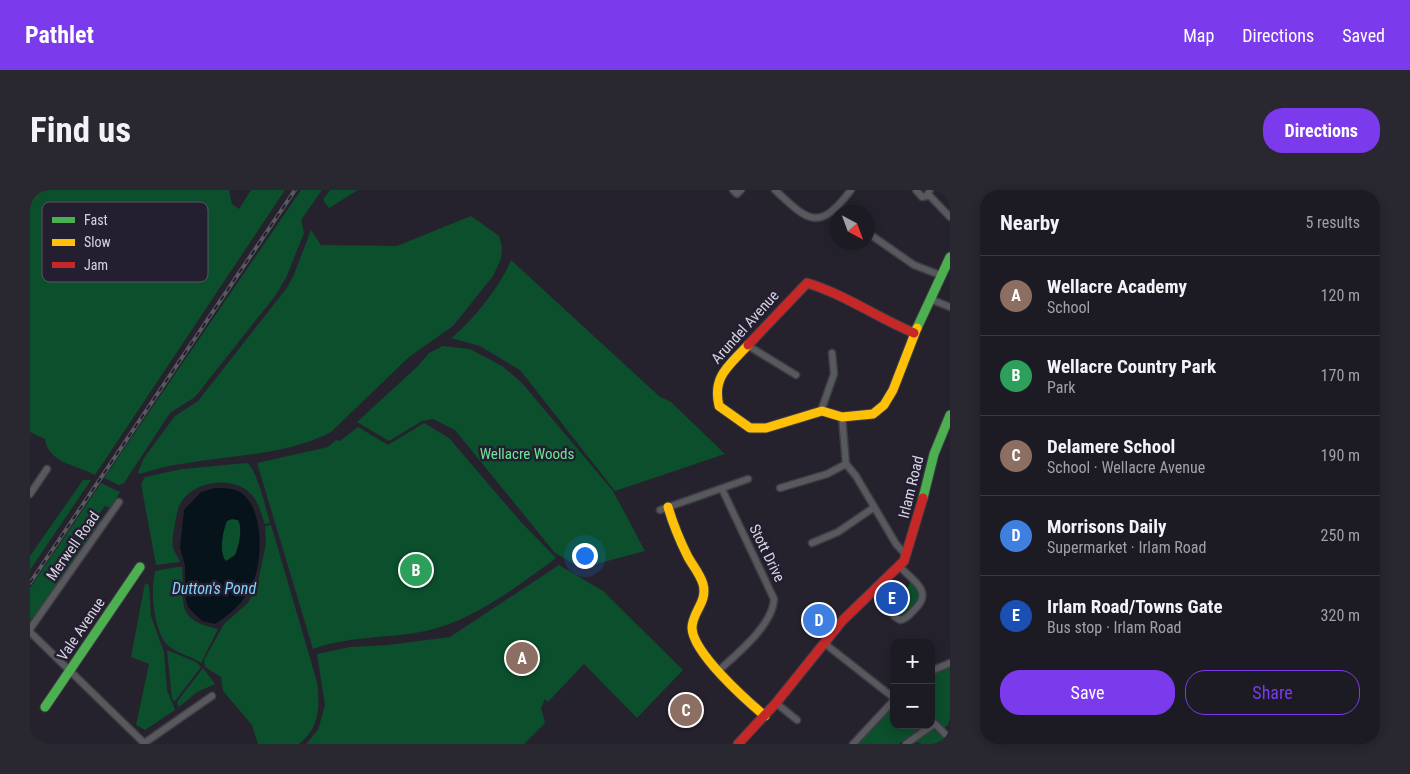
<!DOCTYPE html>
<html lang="en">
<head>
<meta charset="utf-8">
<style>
	body { margin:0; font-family:"Roboto Condensed",sans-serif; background:#29272f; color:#f1f3f6 }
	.controls { position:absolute; right:15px; bottom:15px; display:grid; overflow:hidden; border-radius:10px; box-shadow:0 2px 12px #0003 }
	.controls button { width:45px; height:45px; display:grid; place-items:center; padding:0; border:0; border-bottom:1px solid #3a3840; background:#1c1a22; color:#f1f3f6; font:25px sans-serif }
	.compass { position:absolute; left:800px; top:15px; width:45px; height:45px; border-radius:50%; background:#1c1a22; box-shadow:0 2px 12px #0003; rotate:139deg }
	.you { position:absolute; left:554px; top:365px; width:18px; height:18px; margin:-12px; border:4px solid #fff; border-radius:50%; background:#1a73e8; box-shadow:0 0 0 8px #1a73e833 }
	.badge { display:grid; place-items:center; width:32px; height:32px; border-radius:50%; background:#7c3aed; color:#fff; font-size:16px; font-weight:700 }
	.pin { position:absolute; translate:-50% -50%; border:2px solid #fff; box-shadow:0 1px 5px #0006 }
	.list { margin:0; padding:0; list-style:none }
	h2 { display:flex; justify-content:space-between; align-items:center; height:65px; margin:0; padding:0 20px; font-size:21px }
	h2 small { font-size:16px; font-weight:400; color:#a0a1a5 }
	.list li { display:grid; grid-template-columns:32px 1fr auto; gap:15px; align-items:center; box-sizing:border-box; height:80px; padding:0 20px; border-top:1px solid #3a3840 }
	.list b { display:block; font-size:19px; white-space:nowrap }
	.list p { margin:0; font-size:16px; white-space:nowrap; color:#a0a1a5 }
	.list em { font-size:16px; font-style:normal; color:#a0a1a5 }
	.actions { display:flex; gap:10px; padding:15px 20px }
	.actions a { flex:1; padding:11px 0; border:1px solid #7c3aed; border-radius:20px; text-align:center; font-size:18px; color:#7c3aed }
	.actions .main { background:#7c3aed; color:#fff }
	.map { position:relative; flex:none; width:920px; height:554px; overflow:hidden; border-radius:20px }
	header { display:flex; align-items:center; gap:30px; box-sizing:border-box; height:70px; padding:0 25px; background:#7c3aed; color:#fff }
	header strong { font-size:24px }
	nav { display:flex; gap:28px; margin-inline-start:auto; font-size:18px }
	.intro { display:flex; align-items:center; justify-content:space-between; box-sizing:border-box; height:120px; padding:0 30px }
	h1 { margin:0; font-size:35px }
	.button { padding:12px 22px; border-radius:20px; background:#7c3aed; color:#fff; font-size:18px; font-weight:700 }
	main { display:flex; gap:30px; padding:0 30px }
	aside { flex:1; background:#1c1a22; border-radius:20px; box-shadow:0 2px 12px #0003 }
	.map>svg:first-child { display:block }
	.green { fill:#0c4f2c }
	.water { fill:#06131a; fill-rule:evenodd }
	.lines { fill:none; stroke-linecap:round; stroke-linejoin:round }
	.street-casing { stroke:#3f3c45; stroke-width:9 }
	.fast-casing { stroke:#3f3c45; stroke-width:11 }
	.slow-casing { stroke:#3f3c45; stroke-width:11 }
	.jam-casing { stroke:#3f3c45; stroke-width:11 }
	.street { stroke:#57595d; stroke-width:6 }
	.fast { stroke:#4caf50; stroke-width:9 }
	.slow { stroke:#ffc107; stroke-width:9 }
	.jam { stroke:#c62828; stroke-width:9 }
	.rail-casing { stroke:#59595f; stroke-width:4 }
	.rail { stroke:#241e31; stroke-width:2; stroke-dasharray:5.5; stroke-linecap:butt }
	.labels { text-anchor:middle; stroke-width:5; stroke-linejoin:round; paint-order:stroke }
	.street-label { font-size:15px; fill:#d8d5e1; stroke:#241e31 }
	.park-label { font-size:15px; fill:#6de796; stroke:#241e31 }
	.water-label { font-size:16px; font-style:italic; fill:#84d3fb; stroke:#241e31 }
	.key { fill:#241e31; stroke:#5a5566; stroke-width:1 }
	.key-label { font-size:14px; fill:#d8d5e1 }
</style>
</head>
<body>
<header>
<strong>Pathlet</strong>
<nav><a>Map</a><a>Directions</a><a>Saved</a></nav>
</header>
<div class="intro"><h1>Find us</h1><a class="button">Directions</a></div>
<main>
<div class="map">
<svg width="920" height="554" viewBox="0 0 920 554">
	<rect width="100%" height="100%" fill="#25222d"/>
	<path class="green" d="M 0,0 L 199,0 L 202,14 L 209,19 L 221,0 L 255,0 L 65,285 C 47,275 18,273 15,249 L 0,242 Z
		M 271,0 L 292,0 L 271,30 L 274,43 L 256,88 L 245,106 L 165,207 L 140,223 L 94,293 L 89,295 L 74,288 Z
		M 300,0 L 328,0 L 299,18 L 293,10 Z
		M 441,26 L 469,46 L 472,57 L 471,69 L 463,86 L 423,136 L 379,167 L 301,242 C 254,266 201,265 151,274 C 136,276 123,280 110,284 L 108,282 L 114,268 L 145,226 L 168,211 L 256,99 L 263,87 L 281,40 L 291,55 L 367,56 Z
		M 481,70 L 630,207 L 641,212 L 695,264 L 585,301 L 490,180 L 450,156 L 421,148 C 442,132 471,95 481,70 Z
		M 413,156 L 440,159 L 472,176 L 492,193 L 583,301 L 615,361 L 551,378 L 525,363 L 425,240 L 403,229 L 392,231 L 359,251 L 327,232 L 388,176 L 399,163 Z
		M 394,233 L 419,248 L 491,332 L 526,368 C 486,397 445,430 396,441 C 357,449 322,445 283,459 L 227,273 L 298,257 L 306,250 L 310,251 L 328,237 L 358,255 Z
		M 217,273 C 227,279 236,320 240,333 L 235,334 C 231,324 228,310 220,303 C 200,284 157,292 148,319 C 146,326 141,353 143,358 C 145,363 148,367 150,372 L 126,375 L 111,294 L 115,287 L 152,279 Z
		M 53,290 L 61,290 L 0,380 L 0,366 Z
		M 71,293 L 90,302 L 81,318 L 75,316 L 69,324 L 71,331 L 5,426 L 0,430 L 0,398 Z
		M 202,329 L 208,330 C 213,339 209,356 205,365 L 196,372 C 188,362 193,341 197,330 Z
		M 241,335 L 287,492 C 290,517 290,537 269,554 L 228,554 L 222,535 L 193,501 L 191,487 L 175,477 L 174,470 L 194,434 L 218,413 L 227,396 L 236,354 L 235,336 Z
		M 529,375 L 573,401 L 653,480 L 607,528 L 554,474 L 518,512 L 515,509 L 511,518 L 515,533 L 494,554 L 276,554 L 288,540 L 295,515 L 287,464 L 320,457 L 358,455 L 420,447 Z
		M 147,377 L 152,377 C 155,414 144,429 188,439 L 171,473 C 161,466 149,464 140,457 C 124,446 120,401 125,383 L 126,381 Z
		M 881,392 L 891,406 L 875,425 L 869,426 L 855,409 L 873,404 Z
		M 115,393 L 119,395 L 121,426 L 134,462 L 137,500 L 145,520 L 115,540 L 106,535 L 119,474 L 101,467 Z
		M 137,460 L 166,472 L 171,477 L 145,511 L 142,509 Z
		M 920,476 L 920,528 L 918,535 L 914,538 L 901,527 L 901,484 Z
		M 173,478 L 185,494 L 167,502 L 149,517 L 147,512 Z
		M 864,514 L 864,535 L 894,535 L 869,554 L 827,554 Z
		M 903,539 L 914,549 L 913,554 L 891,554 L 886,552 Z"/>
	<path class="water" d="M 185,298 C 192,298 202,298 208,301 C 235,315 233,372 222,395 C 215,411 200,425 185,434 L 172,431 L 158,417 L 155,406 L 155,375 L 150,358 L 154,320 L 171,302 ZM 202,329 L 208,330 C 213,338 209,356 205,365 L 196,371 C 188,362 193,341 197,331 Z"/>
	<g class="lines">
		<g class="street-casing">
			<path id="street" d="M 703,0 L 707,4 L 711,0
				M 745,0 C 779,32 789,42 821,0
				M 886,0 L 892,7 L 897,6 L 900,0
				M 898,4 L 920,27
				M 838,43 L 884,75 L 910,85
				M 900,109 L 920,117
				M 717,155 L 766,185
				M 791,221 L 804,184 L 802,163
				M 812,227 L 816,274 L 826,286 L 866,354 L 876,365
				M 750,298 L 797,284 L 816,274
				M 0,304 L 17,279
				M 630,320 L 718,289
				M 782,353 L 808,342 L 843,318
				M 844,400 L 865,427 L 870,430 C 877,429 880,424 885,419 C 904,401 882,390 869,376
				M 0,439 L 89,312
				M 0,442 L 114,553
				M 794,453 L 864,508
				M 688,481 C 707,464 743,435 744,409 L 692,299
				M 901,481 L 920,473
				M 746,513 L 767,530
				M 902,531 L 920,549
				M 113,554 L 182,506
				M 823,554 L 864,510
				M 876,554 L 904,534"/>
		</g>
		<g class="fast-casing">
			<path id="fast" d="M 887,138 L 920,67
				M 893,308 L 904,264 L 920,225
				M 15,517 L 110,377"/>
		</g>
		<g class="slow-casing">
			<path id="slow" d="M 718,155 C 699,176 682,186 689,216 L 720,238 L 736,238 L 792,221 L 812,227 L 843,224 L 854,215 L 863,200 L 887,138
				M 638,317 C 643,334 650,351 658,367 C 663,376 670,384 673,394 C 678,412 662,422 662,438 C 663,463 716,510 735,526"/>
		</g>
		<g class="jam-casing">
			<path id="jam" d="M 718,155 L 777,93 C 814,104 848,128 884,143
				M 708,554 L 746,513 L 812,431 L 874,371 L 893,308"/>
		</g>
		<use href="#street" class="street"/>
		<use href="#fast" class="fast"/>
		<use href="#slow" class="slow"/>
		<use href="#jam" class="jam"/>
		<g class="rail-casing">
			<path id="rail" d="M 0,393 L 265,0"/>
		</g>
		<use href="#rail" class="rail"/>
	</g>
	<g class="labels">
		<g class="street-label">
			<text transform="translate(715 137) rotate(-48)" y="5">Arundel Avenue</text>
			<text transform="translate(881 297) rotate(-76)" y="5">Irlam Road</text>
			<text transform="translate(43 356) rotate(-55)" y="5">Merwell Road</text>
			<text transform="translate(737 363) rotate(64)" y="5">Stott Drive</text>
			<text transform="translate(51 439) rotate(-56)" y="5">Vale Avenue</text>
		</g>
		<g class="park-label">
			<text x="497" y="269">Wellacre Woods</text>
		</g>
		<g class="water-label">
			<text x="184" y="404">Dutton's Pond</text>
		</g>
	</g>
	<rect x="12" y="12" width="166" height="80" rx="8" class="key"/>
	<rect x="22" y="27" width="23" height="6" fill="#4caf50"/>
	<rect x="22" y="49" width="23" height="7" fill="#ffc107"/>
	<rect x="22" y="72" width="23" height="6" fill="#c62828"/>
	<g class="key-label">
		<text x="54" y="35">Fast</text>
		<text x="54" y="57">Slow</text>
		<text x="54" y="80">Jam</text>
	</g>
</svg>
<div class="controls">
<button>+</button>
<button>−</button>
</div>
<svg class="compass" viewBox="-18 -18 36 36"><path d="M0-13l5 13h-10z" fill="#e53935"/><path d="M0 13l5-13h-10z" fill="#a0a1a5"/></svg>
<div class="you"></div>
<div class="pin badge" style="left:492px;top:468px;background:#8d6e63">A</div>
<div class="pin badge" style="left:386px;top:380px;background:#2e9e5b">B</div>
<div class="pin badge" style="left:656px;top:520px;background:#8d6e63">C</div>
<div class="pin badge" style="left:789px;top:430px;background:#3f7fe0">D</div>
<div class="pin badge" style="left:862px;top:408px;background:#1a4fb4">E</div>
</div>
<aside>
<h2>Nearby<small>5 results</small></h2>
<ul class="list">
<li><span class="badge" style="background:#8d6e63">A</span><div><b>Wellacre Academy</b><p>School</p></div><em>120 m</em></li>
<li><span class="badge" style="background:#2e9e5b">B</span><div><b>Wellacre Country Park</b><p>Park</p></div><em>170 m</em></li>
<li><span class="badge" style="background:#8d6e63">C</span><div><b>Delamere School</b><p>School · Wellacre Avenue</p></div><em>190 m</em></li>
<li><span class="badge" style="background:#3f7fe0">D</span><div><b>Morrisons Daily</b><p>Supermarket · Irlam Road</p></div><em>250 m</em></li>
<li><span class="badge" style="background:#1a4fb4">E</span><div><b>Irlam Road/Towns Gate</b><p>Bus stop · Irlam Road</p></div><em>320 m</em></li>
</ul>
<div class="actions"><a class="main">Save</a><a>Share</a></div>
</aside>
</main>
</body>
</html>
